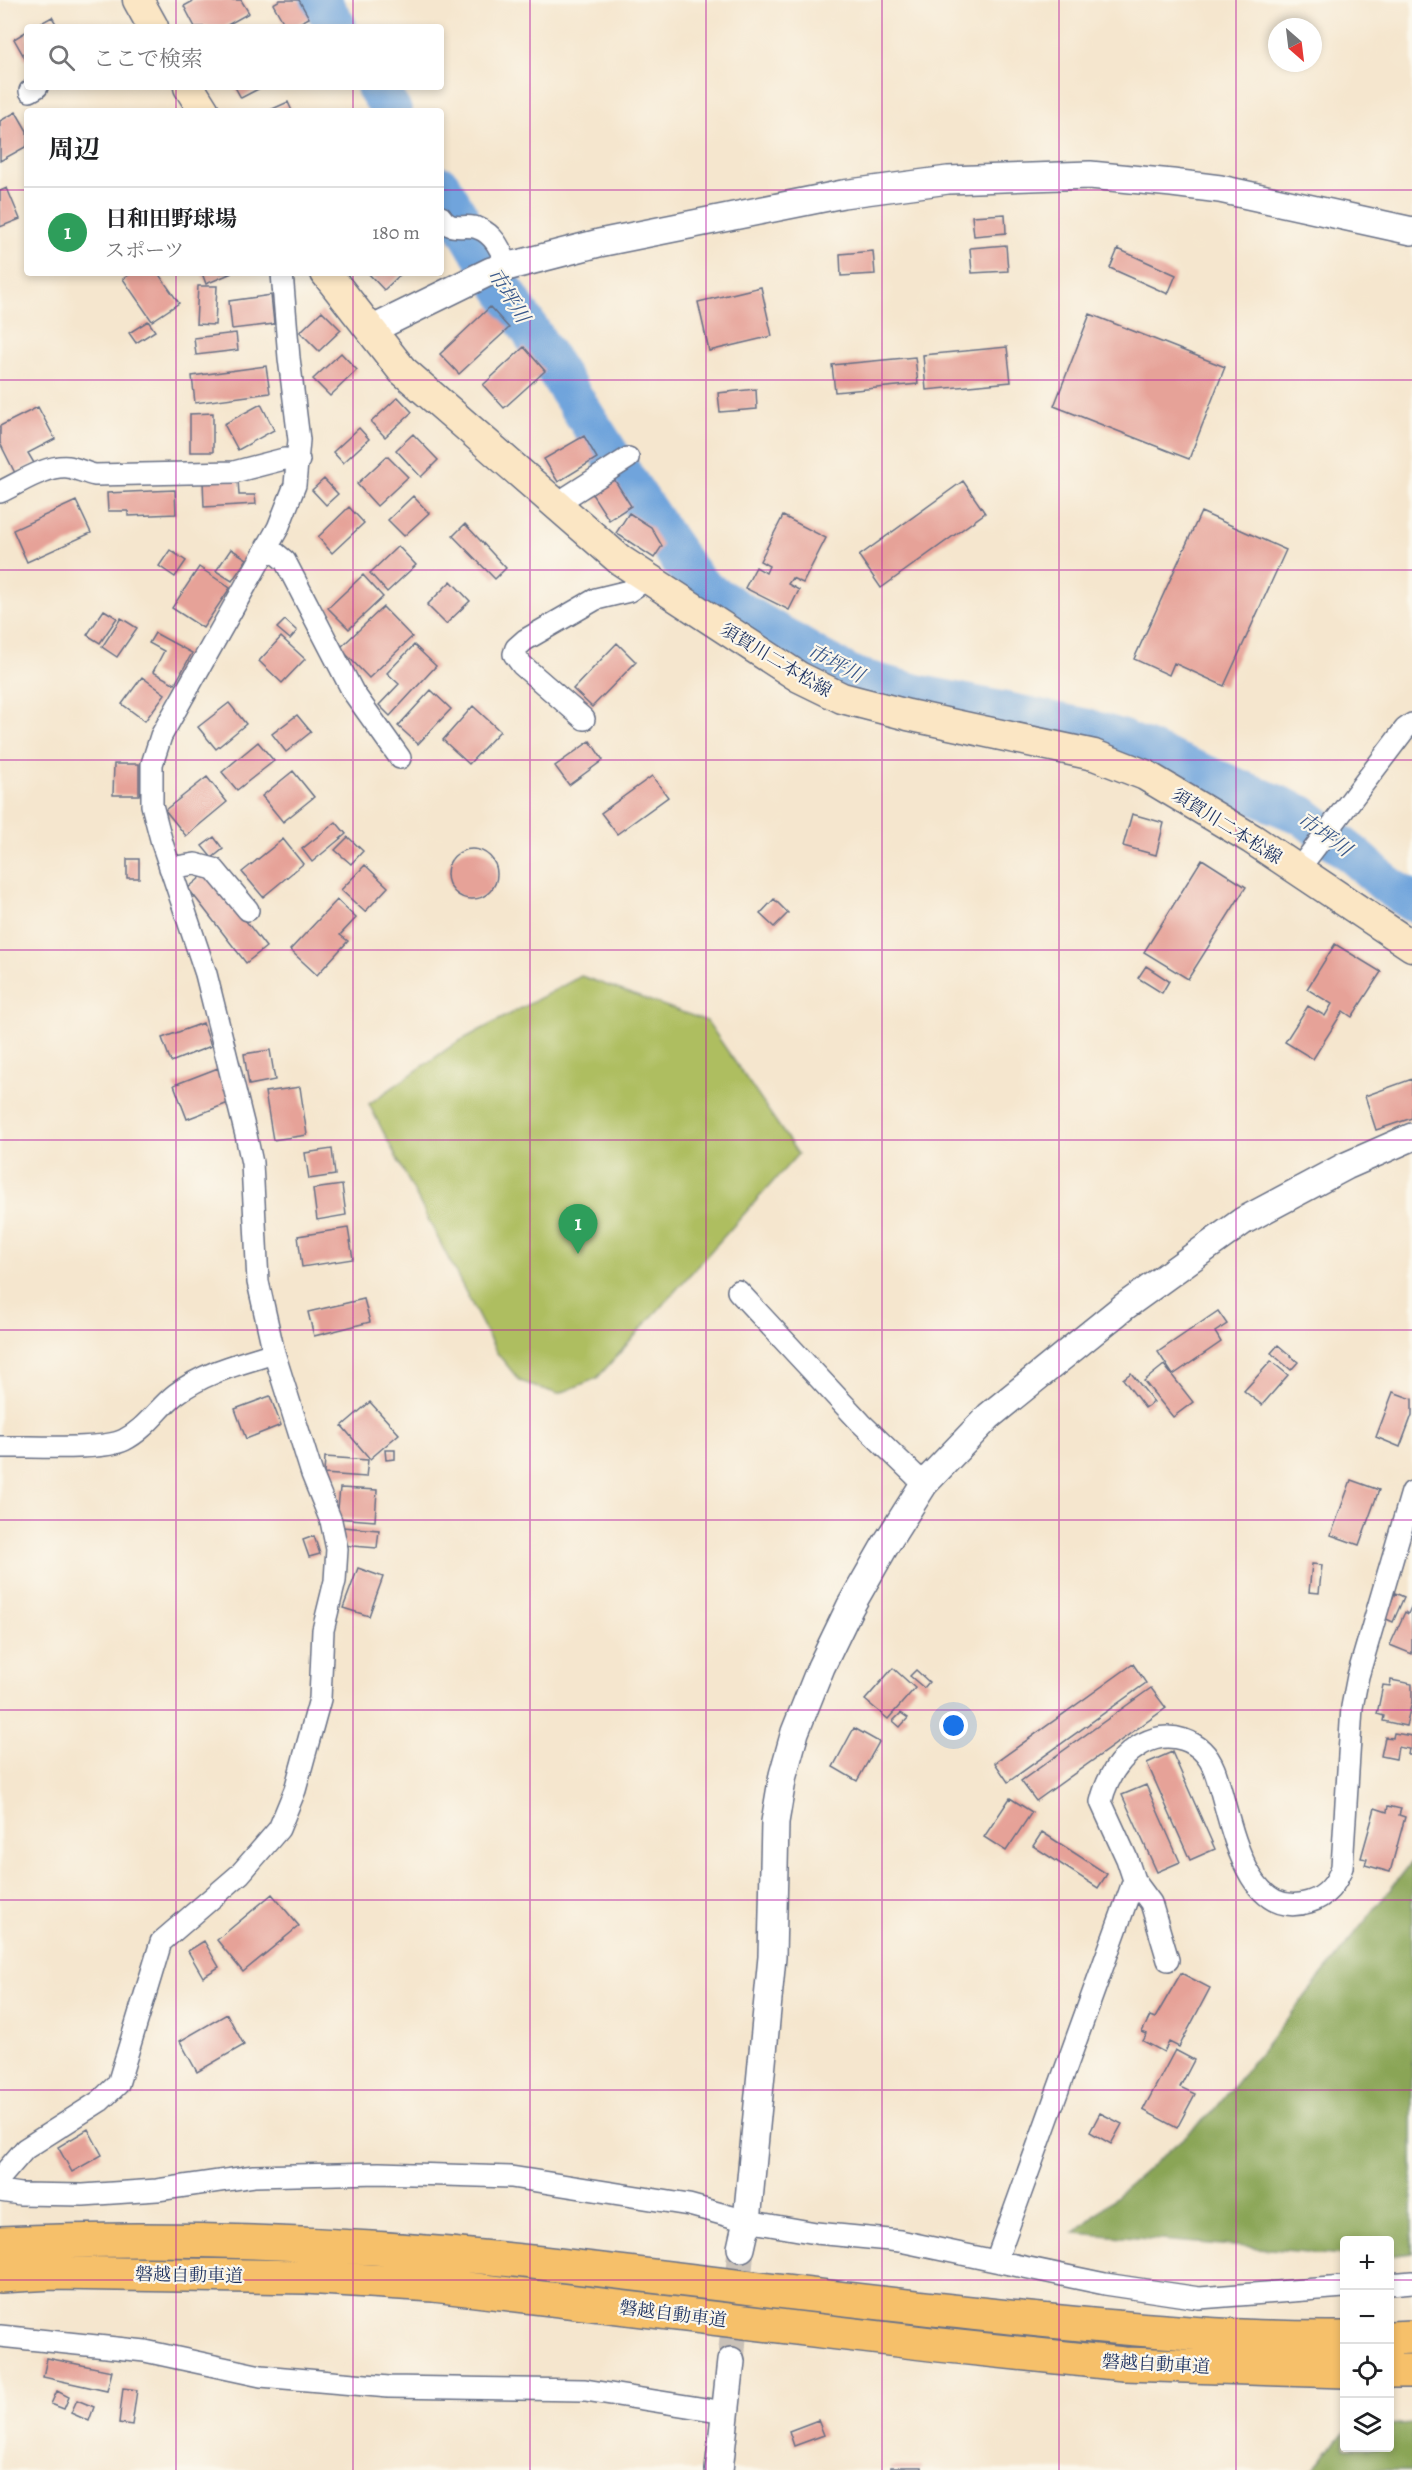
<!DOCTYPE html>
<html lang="ja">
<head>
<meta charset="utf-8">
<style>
	body { margin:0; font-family:Alegreya,"Noto Serif JP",serif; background:#f2f2f2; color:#202124 }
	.controls { position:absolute; right:18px; bottom:18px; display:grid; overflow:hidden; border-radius:6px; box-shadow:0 3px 9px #0003 }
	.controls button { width:54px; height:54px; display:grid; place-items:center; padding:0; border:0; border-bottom:2px solid #e0e0e0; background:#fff; color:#202124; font:30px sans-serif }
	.compass { position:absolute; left:1268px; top:18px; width:54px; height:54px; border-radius:50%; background:#fff; box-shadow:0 3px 9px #0003; rotate:152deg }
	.you { position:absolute; left:954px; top:1726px; width:21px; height:21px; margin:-15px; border:4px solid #fff; border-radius:50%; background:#1a73e8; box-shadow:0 0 0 9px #1a73e833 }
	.badge { display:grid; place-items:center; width:39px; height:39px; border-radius:50%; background:#b5179e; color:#fff; font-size:20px; font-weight:700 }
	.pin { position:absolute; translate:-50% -50px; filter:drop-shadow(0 2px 3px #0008) }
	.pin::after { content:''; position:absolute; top:32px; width:21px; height:18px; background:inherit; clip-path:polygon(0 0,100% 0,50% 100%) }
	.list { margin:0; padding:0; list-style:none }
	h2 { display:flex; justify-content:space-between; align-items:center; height:78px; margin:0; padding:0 24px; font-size:26px }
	h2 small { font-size:20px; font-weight:400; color:#757577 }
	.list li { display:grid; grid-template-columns:39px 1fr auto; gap:18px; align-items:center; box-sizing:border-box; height:90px; padding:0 24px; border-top:2px solid #e0e0e0 }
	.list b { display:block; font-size:22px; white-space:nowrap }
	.list p { margin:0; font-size:20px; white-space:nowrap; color:#757577 }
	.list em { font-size:20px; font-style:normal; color:#757577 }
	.icon { flex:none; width:33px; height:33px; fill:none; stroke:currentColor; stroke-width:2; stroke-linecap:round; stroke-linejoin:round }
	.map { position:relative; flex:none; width:1412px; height:2470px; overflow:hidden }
	.search { position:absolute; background:#fff; box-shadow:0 3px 9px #0003; left:24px; top:24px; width:420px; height:66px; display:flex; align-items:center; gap:15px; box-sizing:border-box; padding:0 21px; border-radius:6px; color:#757577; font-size:22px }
	.panel { position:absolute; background:#fff; box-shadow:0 3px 9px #0003; left:24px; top:108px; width:420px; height:168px; border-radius:6px }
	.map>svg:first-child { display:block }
	.green { fill:#aebe61; stroke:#647660; stroke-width:1.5 }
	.forest { fill:#8aa557; stroke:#526a5a; stroke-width:1.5 }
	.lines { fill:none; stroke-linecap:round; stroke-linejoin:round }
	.river { stroke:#70a4dc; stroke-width:40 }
	.building { fill:#e6a298 }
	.tertiary-tunnel { stroke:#c9c1b8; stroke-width:27; stroke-dasharray:27 14; stroke-linecap:butt }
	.minor-casing { stroke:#676f85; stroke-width:24 }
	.tertiary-casing { stroke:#676f85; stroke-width:30 }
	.secondary-casing { stroke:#676f85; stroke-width:33 }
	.motorway-casing { stroke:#676f85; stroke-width:36 }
	.minor { stroke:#fff; stroke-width:21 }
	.tertiary { stroke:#fff; stroke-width:27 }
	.secondary { stroke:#fbe6c4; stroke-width:30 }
	.motorway { stroke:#f6c06b; stroke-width:33 }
	.grid { fill:none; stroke:#b5179e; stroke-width:1.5; stroke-opacity:0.55 }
	.labels { text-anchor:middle; stroke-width:4.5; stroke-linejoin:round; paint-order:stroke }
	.street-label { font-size:18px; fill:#1b2f5e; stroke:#fbf7ec }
	.water-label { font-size:20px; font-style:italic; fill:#39588a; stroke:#fbf7ec }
</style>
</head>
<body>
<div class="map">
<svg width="1412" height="2470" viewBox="0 0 1412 2470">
	<rect width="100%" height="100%" fill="#fbf7ec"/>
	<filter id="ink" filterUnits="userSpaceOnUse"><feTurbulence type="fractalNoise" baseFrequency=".0167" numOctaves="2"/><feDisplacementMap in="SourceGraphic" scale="12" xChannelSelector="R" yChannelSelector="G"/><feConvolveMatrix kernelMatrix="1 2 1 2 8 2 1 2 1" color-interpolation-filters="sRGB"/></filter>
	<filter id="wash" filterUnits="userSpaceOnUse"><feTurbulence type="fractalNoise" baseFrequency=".008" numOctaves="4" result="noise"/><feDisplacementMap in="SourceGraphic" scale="24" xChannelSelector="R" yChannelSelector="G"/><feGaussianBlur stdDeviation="1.35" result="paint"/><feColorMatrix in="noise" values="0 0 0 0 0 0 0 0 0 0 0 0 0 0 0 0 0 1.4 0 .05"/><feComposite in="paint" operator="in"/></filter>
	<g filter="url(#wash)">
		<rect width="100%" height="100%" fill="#f5e6ce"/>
		<path class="green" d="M 581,976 L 707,1021 L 798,1154 L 597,1378 L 558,1394 L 520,1381 L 497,1353 L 369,1104 L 456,1043 Z"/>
		<path class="forest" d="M 1412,1862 L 1412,2253 L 1390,2256 L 1390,2240 L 1344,2240 L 1344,2255 L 1074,2233 L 1213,2112 Z
			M 1412,2423 L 1412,2470 L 1313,2470 L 1344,2432 L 1344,2448 L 1390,2448 L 1390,2425 Z"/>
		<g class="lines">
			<path class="river" d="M 320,0 L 337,27
				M 376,87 L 392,111
				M 441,186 L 478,249 L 623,475 L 681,561 L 698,583 L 710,593 L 818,658 L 854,677 L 917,694 L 1084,728 L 1120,739 L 1302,815 L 1356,857 L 1386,884 L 1412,902"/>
		</g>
		<g id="blocks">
			<path class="building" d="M 195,0 L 241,0 L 249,13 L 224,27 L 195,27 L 184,6 Z
				M 280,0 L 299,0 L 309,18 L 292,27 L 286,27 L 273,4 Z
				M 52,17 L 58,27 L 34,27 Z
				M 27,31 L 27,62 L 14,39 Z
				M 235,87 L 262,87 L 241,98 Z
				M 288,102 L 292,111 L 268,111 Z
				M 16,112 L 27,131 L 27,146 L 0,161 L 0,121 Z
				M 7,188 L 20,219 L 0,227 L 0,191 Z
				M 1005,214 L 1006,233 L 974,236 L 972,216 Z
				M 1006,245 L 1008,271 L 972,273 L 970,248 Z
				M 1118,249 L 1176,275 L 1168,294 L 1110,268 Z
				M 873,251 L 875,274 L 841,276 L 840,254 Z
				M 132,273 L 158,273 L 179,303 L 152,321 L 123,279 Z
				M 202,273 L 232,273 L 206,284 Z
				M 368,273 L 402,273 L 384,290 Z
				M 198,286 L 217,286 L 215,325 L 196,324 Z
				M 761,287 L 772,336 L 709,351 L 698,302 Z
				M 271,295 L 274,324 L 232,329 L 229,301 Z
				M 490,307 L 509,328 L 459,374 L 440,354 Z
				M 322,311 L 341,330 L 319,351 L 300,332 Z
				M 1090,314 L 1225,367 L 1189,459 L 1054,406 Z
				M 148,321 L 155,331 L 136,343 L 129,333 Z
				M 236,333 L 238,350 L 196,355 L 194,338 Z
				M 524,347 L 545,371 L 504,408 L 483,385 Z
				M 1007,347 L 1011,382 L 926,390 L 923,355 Z
				M 341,353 L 357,370 L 330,396 L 313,379 Z
				M 915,357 L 918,384 L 835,392 L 832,365 Z
				M 266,366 L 270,393 L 195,403 L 192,376 Z
				M 756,389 L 757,409 L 720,412 L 718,393 Z
				M 398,397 L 412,412 L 385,437 L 371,422 Z
				M 261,404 L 274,430 L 238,450 L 224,424 Z
				M 38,407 L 55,439 L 28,453 L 34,463 L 15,473 L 0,443 L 0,426 Z
				M 213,413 L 213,452 L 190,452 L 190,414 Z
				M 359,428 L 369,439 L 343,463 L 333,452 Z
				M 413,434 L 438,460 L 421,477 L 396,450 Z
				M 584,436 L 597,458 L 558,482 L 544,459 Z
				M 387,456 L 408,477 L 377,506 L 357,484 Z
				M 238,479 L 239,495 L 255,495 L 256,504 L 204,507 L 203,480 Z
				M 324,479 L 338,494 L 326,505 L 312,490 Z
				M 614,479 L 631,506 L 609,520 L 592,494 Z
				M 963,481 L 985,513 L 881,588 L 859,556 Z
				M 175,490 L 176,514 L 128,516 L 128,511 L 108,511 L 107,493 Z
				M 413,496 L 429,513 L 404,536 L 388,520 Z
				M 76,501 L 91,533 L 27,562 L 13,530 Z
				M 349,507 L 364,523 L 332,553 L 318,537 Z
				M 1201,512 L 1286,550 L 1224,686 L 1174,663 L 1169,675 L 1134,659 Z
				M 629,513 L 651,527 L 662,546 L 654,558 L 616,533 Z
				M 783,516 L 826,538 L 803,583 L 792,578 L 788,584 L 799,590 L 789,610 L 745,588 L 756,567 L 766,573 L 769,566 L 760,561 Z
				M 465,524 L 506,568 L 495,579 L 453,536 Z
				M 398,546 L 416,565 L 387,592 L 370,573 Z
				M 231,549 L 247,559 L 232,581 L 216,571 Z
				M 170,550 L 186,561 L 175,577 L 159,566 Z
				M 199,567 L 230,588 L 203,628 L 172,608 Z
				M 363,575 L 383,597 L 349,629 L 328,608 Z
				M 451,581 L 470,601 L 446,624 L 427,605 Z
				M 383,607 L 412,637 L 369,678 L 340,648 Z
				M 104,610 L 117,618 L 100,643 L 87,635 Z
				M 121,618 L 137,628 L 117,657 L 102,647 Z
				M 285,620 L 297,631 L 290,639 L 277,628 Z
				M 155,633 L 192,653 L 175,684 L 153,672 L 164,651 L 149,643 Z
				M 281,637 L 305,659 L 282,683 L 259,661 Z
				M 617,643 L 636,662 L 592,707 L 573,689 Z
				M 414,645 L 436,666 L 390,716 L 379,705 L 399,684 L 387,673 Z
				M 142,677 L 165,694 L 145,721 L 122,704 Z
				M 431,690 L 451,709 L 418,744 L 398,726 Z
				M 229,703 L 246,724 L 216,749 L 198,727 Z
				M 473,706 L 500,731 L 469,764 L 443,740 Z
				M 297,715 L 311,732 L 286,752 L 272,734 Z
				M 590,741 L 603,760 L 569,785 L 555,766 Z
				M 258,742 L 274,761 L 237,790 L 222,772 Z
				M 114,764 L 139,764 L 139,795 L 113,795 Z
				M 293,771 L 314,797 L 283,822 L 262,796 Z
				M 652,776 L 668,797 L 617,834 L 601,813 Z
				M 207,777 L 227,802 L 186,836 L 165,810 Z
				M 1132,814 L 1164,823 L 1156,855 L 1123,846 Z
				M 336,822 L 346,834 L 312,862 L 302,849 Z
				M 214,837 L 223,849 L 212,858 L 202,846 Z
				M 348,837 L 363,851 L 351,864 L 335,850 Z
				M 283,839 L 303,864 L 263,897 L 242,872 Z
				M447 874a25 25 0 1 1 50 0a25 25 0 1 1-50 0Z
				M 127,859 L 139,859 L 139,878 L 127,878 Z
				M 1202,859 L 1246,887 L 1188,979 L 1144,952 Z
				M 365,865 L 388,887 L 365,912 L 341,890 Z
				M 201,877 L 214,880 L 266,947 L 246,963 L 188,888 Z
				M 774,899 L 788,913 L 774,927 L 760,914 Z
				M 337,900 L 356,918 L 340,935 L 348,941 L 317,975 L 290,950 Z
				M 1335,944 L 1381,972 L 1352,1017 L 1343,1011 L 1313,1059 L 1285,1042 L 1308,1006 L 1325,1016 L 1332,1004 L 1307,989 Z
				M 1146,966 L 1169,981 L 1162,993 L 1138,978 Z
				M 203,1023 L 211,1046 L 171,1062 L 162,1038 Z
				M 270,1050 L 275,1080 L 249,1085 L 244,1054 Z
				M 218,1068 L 231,1102 L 187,1119 L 174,1085 Z
				M 1412,1079 L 1412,1118 L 1376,1130 L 1365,1096 Z
				M 300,1087 L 307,1135 L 273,1140 L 265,1092 Z
				M 332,1149 L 335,1175 L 309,1179 L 305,1153 Z
				M 342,1185 L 346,1215 L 317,1220 L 313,1189 Z
				M 348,1228 L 353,1259 L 302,1267 L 298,1236 Z
				M 364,1299 L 370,1322 L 314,1336 L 308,1312 Z
				M 1218,1311 L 1227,1324 L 1215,1332 L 1221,1342 L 1173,1375 L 1158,1352 Z
				M 1278,1345 L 1298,1362 L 1291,1370 L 1271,1353 Z
				M 1271,1361 L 1288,1375 L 1262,1405 L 1244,1391 Z
				M 1164,1365 L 1193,1402 L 1173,1417 L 1144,1381 Z
				M 1131,1373 L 1154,1402 L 1145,1408 L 1123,1379 Z
				M 1393,1392 L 1412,1399 L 1412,1415 L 1400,1447 L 1376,1437 Z
				M 270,1396 L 281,1425 L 246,1439 L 235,1409 Z
				M 370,1402 L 399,1434 L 370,1459 L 342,1426 Z
				M 385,1450 L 395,1450 L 395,1459 L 386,1460 Z
				M 325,1457 L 368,1460 L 366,1477 L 324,1474 Z
				M 1351,1480 L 1379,1490 L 1359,1545 L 1331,1535 Z
				M 340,1488 L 377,1490 L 375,1521 L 337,1518 Z
				M 342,1527 L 379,1530 L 377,1548 L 341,1545 Z
				M 314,1536 L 320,1554 L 309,1557 L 303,1540 Z
				M 1312,1564 L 1322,1565 L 1319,1593 L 1309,1592 Z
				M 358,1568 L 383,1577 L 369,1616 L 343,1608 Z
				M 1395,1593 L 1404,1597 L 1393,1622 L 1384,1618 Z
				M 1412,1605 L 1412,1654 L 1390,1645 L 1405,1612 L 1408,1614 Z
				M 1133,1664 L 1146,1683 L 1008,1782 L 995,1763 Z
				M 893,1668 L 915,1688 L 888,1719 L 865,1700 Z
				M 916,1670 L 929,1682 L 924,1688 L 910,1676 Z
				M 1391,1680 L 1412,1684 L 1412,1702 L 1406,1726 L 1383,1721 L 1384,1716 L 1377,1714 L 1383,1685 L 1390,1686 Z
				M 1151,1688 L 1166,1708 L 1036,1801 L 1021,1781 Z
				M 901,1713 L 908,1718 L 900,1727 L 893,1721 Z
				M 854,1728 L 879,1742 L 857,1781 L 833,1767 Z
				M 1394,1733 L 1412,1736 L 1412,1755 L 1408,1755 L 1409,1749 L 1398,1747 L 1396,1759 L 1381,1756 L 1385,1737 L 1393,1738 Z
				M 1172,1752 L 1215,1849 L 1190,1860 L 1147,1763 Z
				M 1146,1785 L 1180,1862 L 1157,1872 L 1122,1795 Z
				M 1010,1798 L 1032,1812 L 1006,1851 L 984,1837 Z
				M 1388,1806 L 1401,1809 L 1399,1815 L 1405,1817 L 1390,1872 L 1365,1865 L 1367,1859 L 1361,1858 L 1375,1808 L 1387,1812 Z
				M 1042,1832 L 1107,1874 L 1098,1888 L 1033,1846 Z
				M 272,1894 L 299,1926 L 243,1972 L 217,1940 Z
				M 204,1941 L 219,1967 L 203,1977 L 188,1951 Z
				M 1181,1973 L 1210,1988 L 1179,2047 L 1169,2042 L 1164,2052 L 1143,2041 L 1147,2034 L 1142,2032 L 1150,2016 L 1155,2018 Z
				M 227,2014 L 244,2045 L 197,2072 L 180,2041 Z
				M 1175,2050 L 1194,2060 L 1180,2087 L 1195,2094 L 1177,2128 L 1143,2110 Z
				M 1100,2113 L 1122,2124 L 1111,2144 L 1090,2132 Z
				M 88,2129 L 102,2155 L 72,2172 L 58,2147 Z
				M 47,2358 L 112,2371 L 107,2391 L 43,2377 Z
				M 123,2388 L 137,2390 L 132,2425 L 119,2423 Z
				M 57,2391 L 69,2397 L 64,2409 L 51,2404 Z
				M 77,2400 L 94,2407 L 89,2421 L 71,2413 Z
				M 818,2420 L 824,2435 L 794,2446 L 789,2431 Z
				M 891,2467 L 922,2467 L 922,2470 L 891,2470 Z"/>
		</g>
	</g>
	<g filter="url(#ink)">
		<use href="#blocks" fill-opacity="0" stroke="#676f85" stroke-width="1.5"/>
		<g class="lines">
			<path class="tertiary-tunnel" d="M 731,2361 L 741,2248"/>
			<g class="minor-casing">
				<path id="minor" d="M 30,91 L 37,87
					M 441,217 C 451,234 466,222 480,229 C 496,236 501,252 508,266
					M 0,492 C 20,483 45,465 68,467 C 76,468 85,473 95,475 L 234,472 L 284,459 L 299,460
					M 556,504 L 628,458
					M 267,546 L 285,561 L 353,692 L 400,758
					M 584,719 L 522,665 L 514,654 L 516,648 L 525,640 L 596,599 L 629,591 L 648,578
					M 170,868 L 195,864 L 214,869 L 248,910
					M 1298,870 L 1405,729 L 1412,724
					M 738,1291 L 861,1423 L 924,1484
					M 0,1447 C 29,1446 102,1451 124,1440 C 146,1429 158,1408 176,1394 C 205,1372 239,1364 274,1353
					M 1134,1880 L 1151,1903 L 1168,1960
					M 0,2178 L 25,2149 L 100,2101 L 118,2084 L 161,1942 L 240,1874 L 279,1829 L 295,1790 L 320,1699 L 323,1630 L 335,1581 L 337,1549 L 331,1521 L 312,1474 L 274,1353 L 258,1282 L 252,1163 L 246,1135 L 206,974 L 162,843 L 152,805 L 152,764 L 161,736 L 278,528 L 295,485 L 299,440 L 289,358 L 282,273
					M 0,2191 L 20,2194 L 83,2195 L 157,2190 L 254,2176 L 379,2173 L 511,2177 L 689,2205 L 747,2221 L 816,2233 L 900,2241 L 1105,2284 L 1199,2298 L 1344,2287
					M 996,2261 L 1134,1880 L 1127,1859 L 1101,1802 C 1107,1777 1119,1757 1142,1744 C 1169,1729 1202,1739 1214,1769 C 1230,1809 1241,1923 1309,1902 C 1326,1897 1337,1883 1342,1867 L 1352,1707 L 1358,1676 L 1412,1492
					M 1390,2284 L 1412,2282
					M 0,2336 L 145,2351 L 261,2376 L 389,2387 L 585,2390 L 725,2412"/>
			</g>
			<g class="tertiary-casing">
				<path id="tertiary" d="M 371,330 L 491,271 L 599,243 L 843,194 L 948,180 L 1090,175 L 1172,183 L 1220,189 L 1412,231
					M 741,2248 L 747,2221 L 772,1957 L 775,1822 L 783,1775 L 795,1732 L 821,1667 L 850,1607 L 886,1544 L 924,1484 L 989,1416 L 1125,1306 L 1243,1221 L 1346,1166 L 1412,1137
					M 719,2470 L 731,2361"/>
			</g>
			<g class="secondary-casing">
				<path id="secondary" d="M 138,0 L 153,27
					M 189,87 L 204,111
					M 326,273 L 402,370 L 620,560 L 799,677 L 842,698 L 908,715 L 1094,755 L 1145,775 L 1252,839 L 1412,946"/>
			</g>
			<g class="motorway-casing">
				<path id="motorway" d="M 0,2243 C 181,2235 362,2243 541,2263 C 708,2282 873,2304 1040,2320 C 1141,2330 1243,2339 1344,2338
					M 0,2276 L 53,2273 L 305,2277 L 433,2285 L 939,2345 L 1124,2364 L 1344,2371
					M 1390,2338 L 1412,2337
					M 1390,2371 L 1412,2371"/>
			</g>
			<use href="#minor" class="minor"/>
			<use href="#tertiary" class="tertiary"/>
			<use href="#secondary" class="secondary"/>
			<use href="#motorway" class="motorway"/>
		</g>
	</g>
	<path class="grid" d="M 176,0 L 176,27M 353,0 L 353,27M 530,0 L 530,2470M 706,0 L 706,2470M 882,0 L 882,2470M 1059,0 L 1059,2470M 1236,0 L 1236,2470M 176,87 L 176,111M 353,87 L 353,111M 0,190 L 27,190M 441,190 L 1412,190M 176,273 L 176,2470M 353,273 L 353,2470M 0,380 L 1412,380M 0,570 L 1412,570M 0,760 L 1412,760M 0,950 L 1412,950M 0,1140 L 1412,1140M 0,1330 L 1412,1330M 0,1520 L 1412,1520M 0,1710 L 1412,1710M 0,1900 L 1412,1900M 0,2090 L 1412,2090M 0,2280 L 1344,2280M 1390,2280 L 1412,2280"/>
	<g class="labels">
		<g class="street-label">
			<text transform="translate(776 660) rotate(31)" y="6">須賀川二本松線</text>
			<text transform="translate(1227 826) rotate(32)" y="6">須賀川二本松線</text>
			<text transform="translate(189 2275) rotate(1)" y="6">磐越自動車道</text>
			<text transform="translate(673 2314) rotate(7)" y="6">磐越自動車道</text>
			<text transform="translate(1156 2364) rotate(3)" y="6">磐越自動車道</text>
		</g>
		<g class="water-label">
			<text transform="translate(509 295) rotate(58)" y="7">市坪川</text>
			<text transform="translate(836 663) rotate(27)" y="7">市坪川</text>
			<text transform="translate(1325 834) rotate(36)" y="7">市坪川</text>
		</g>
	</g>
</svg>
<div class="controls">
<button>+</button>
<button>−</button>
<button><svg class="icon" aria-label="locate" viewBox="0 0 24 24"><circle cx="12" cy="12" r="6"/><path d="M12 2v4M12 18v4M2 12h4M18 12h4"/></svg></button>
<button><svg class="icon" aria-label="layers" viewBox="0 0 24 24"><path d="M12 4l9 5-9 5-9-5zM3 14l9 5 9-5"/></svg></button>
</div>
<svg class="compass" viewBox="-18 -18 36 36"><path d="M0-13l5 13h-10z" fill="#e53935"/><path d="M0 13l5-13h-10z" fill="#757577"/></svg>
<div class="you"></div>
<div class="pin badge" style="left:578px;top:1254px;background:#2e9e5b">1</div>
<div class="search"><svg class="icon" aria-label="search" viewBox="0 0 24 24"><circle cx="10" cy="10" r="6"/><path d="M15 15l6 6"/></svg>ここで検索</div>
<section class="panel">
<h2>周辺<small></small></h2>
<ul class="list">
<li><span class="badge" style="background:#2e9e5b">1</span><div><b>日和田野球場</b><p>スポーツ</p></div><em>180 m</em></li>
</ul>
</section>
</div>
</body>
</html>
